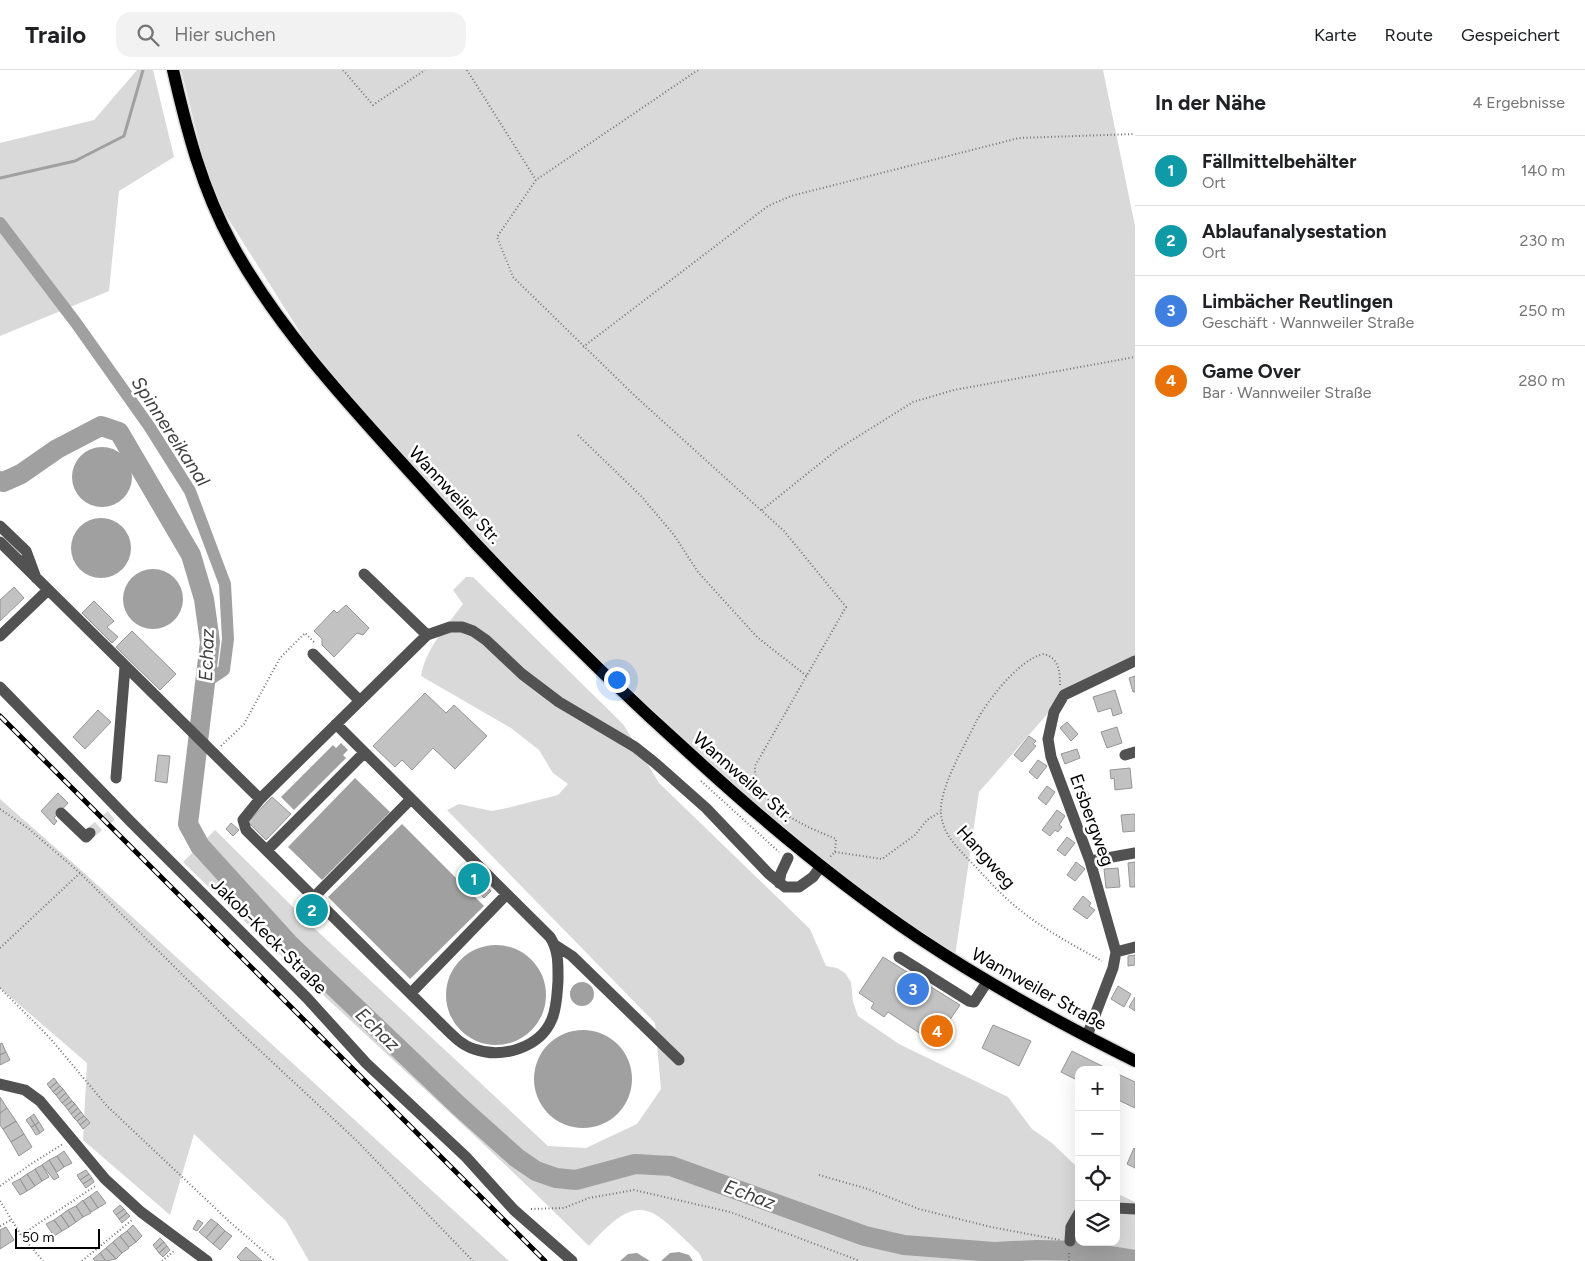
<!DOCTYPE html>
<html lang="de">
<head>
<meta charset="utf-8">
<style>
	body { margin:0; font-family:Figtree,sans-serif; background:#f2f2f2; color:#202124 }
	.controls { position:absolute; right:15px; bottom:15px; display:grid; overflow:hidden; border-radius:10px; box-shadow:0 5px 20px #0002 }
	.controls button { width:45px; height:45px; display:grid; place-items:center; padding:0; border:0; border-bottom:1px solid #e0e0e0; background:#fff; color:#202124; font:25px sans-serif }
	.scale { position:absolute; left:15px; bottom:12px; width:85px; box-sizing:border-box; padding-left:5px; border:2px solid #000; border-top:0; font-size:14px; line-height:18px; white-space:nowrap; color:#000; -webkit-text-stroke:4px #fff; paint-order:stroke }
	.you { position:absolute; left:616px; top:609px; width:18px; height:18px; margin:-12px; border:4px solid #fff; border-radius:50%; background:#1a73e8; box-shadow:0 0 0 8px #1a73e833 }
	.badge { display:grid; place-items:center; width:32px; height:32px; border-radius:50%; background:#0b8043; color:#fff; font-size:16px; font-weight:700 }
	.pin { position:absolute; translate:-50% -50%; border:2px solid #fff; box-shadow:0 1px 5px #0006 }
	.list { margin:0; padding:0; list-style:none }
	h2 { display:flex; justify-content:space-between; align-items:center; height:65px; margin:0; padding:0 20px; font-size:21px }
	h2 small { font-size:16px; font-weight:400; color:#757577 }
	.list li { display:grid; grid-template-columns:32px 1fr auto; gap:15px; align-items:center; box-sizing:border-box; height:70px; padding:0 20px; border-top:1px solid #e0e0e0 }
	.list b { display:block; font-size:19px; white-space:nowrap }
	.list p { margin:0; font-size:16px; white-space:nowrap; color:#757577 }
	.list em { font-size:16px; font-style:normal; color:#757577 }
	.icon { flex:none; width:28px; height:28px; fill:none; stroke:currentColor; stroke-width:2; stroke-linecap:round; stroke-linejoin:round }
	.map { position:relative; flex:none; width:1135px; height:1191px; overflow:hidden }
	header { display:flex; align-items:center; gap:30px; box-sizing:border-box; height:70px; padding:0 25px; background:#fff; border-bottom:1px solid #e0e0e0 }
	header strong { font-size:24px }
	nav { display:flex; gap:28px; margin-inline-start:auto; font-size:18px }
	.search { width:350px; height:45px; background:#f2f2f2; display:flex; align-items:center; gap:12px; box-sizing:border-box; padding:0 18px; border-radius:15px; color:#757577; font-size:19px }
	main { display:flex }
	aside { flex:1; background:#fff }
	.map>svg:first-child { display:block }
	.green { fill:#d9d9d9 }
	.water { fill:#a0a0a0 }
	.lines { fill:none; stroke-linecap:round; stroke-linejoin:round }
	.stream { stroke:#a0a0a0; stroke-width:3 }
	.canal { stroke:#a0a0a0; stroke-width:12 }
	.river { stroke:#a0a0a0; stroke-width:20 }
	.building { fill:#c2c2c2; stroke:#969696 }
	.minor-tunnel { stroke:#d9d9d9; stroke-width:11; stroke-dasharray:11 5.5; stroke-linecap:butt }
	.major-casing { stroke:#dbdbdb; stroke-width:15 }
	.path { stroke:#747474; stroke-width:2; stroke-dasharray:1 2.5; stroke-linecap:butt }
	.minor { stroke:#525252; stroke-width:11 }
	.major { stroke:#000; stroke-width:12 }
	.rail-casing { stroke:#000; stroke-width:5 }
	.rail { stroke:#fff; stroke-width:3; stroke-dasharray:9; stroke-linecap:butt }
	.labels { text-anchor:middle; stroke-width:5; stroke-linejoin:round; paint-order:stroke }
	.street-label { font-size:18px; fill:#000; stroke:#fff }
	.water-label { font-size:19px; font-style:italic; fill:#414141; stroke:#fff }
</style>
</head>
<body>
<header>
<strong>Trailo</strong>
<div class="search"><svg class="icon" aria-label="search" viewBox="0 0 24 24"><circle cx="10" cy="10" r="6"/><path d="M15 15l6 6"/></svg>Hier suchen</div>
<nav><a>Karte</a><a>Route</a><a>Gespeichert</a></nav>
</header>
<main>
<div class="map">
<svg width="1135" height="1191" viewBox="0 0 1135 1191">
	<rect width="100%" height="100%" fill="#fff"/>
	<path class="green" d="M 137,0 L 153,0 L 174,87 L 119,121 L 109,221 L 0,266 L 0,73 L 94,50 Z
		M 181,0 L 1103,0 L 1135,156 L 1135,591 L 1064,625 L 979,722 L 954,893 L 827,803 L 585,584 L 431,419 L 310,278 L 227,147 L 208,108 Z
		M 466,507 L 473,507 L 623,654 L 659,713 L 810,859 L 826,896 L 837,898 L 845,903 L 851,912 L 853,932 L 858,946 L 899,974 L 1008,1027 L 1032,1059 L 1052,1073 L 1079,1099 L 1079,1172 L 1116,1172 L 1116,1123 L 1135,1132 L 1135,1191 L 703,1191 L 699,1183 C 651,1137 640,1118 589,1176 C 457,1045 316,922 183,792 L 215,760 L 314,858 L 548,1076 L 586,1078 L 637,1054 L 661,1019 L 655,953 L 447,740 L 459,734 L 492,741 L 507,738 L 558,725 L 568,714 L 553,703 L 539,680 L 511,658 L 421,606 C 426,578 446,557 463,534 L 453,520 Z
		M 0,729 L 82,801 L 509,1191 L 309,1191 L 286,1151 L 194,1064 L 170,1145 L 83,1070 L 87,993 L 0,918 Z"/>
	<path class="water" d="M72 407a30 30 0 1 1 60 0a30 30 0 1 1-60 0Z
		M71 478a30 30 0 1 1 60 0a30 30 0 1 1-60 0Z
		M123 529a30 30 0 1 1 60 0a30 30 0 1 1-60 0Z
		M 341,673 L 348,680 L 343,685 L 346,688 L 294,740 L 281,727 L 333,675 L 336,678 Z
		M 355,708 L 390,742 L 322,810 L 288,777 Z
		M 402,754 L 484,836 L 410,909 L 328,827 Z
		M446 925a50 50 0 1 1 100 0a50 50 0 1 1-100 0Z
		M570 924a12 12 0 1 1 24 0a12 12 0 1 1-24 0Z
		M534 1009a49 49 0 1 1 98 0a49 49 0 1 1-98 0Z
		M 679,1182 L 689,1185 L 693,1191 L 661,1191 L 670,1183 Z
		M 637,1183 L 650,1191 L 620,1191 L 628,1184 Z"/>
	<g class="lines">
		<path class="stream" d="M 0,108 L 75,91 L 124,66 L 143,0
			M 994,1182 L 1022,1191"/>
		<path class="canal" d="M 0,153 L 76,253 L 149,356 L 190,421 L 225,514 L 228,569 L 224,600 L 206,612"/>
		<path class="river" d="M 0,411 L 3,412 L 21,404 L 57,379 L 101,356 L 119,362 L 191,485 L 204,529 L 210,572 L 188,754 L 200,776 L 289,874 L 460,1037 L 517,1088 L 536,1101 L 556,1108 L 576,1110 L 635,1094 L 671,1096 L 865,1166 L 904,1175 L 994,1182 L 1037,1180 L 1079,1181 L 1135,1190"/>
	</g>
	<path class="building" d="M 14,517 L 24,528 L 0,551 L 0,530 Z
		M 94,531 L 114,551 L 107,557 L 118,567 L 112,573 L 82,543 Z
		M 346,535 L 369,558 L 363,565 L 357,563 L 334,587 L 322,575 L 322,569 L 314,561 L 334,540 L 337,543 Z
		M 132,561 L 176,604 L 160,620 L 116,577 Z
		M 1135,606 L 1135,622 L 1133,622 L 1129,608 Z
		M 1115,620 L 1122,643 L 1113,646 L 1111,638 L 1098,642 L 1093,627 Z
		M 425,623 L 446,643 L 454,635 L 487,666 L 455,699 L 433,678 L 412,700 L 402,690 L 395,697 L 373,676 Z
		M 98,640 L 111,652 L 85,679 L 73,667 Z
		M 1067,652 L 1078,664 L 1071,671 L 1060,658 Z
		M 1117,657 L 1122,673 L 1107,678 L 1101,662 Z
		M 1029,666 L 1036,671 L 1033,674 L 1036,676 L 1022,692 L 1014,685 Z
		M 1077,679 L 1080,688 L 1065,694 L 1061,684 Z
		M 158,685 L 170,686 L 167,713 L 155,711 Z
		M 1038,690 L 1047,696 L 1037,709 L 1029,702 Z
		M 1130,698 L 1132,718 L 1115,720 L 1114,708 L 1111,709 L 1110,700 Z
		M 1047,716 L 1055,722 L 1046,735 L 1038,728 Z
		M 1087,721 L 1091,730 L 1080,735 L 1076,725 Z
		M 58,723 L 68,733 L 54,748 L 57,751 L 54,755 L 41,741 Z
		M 272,727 L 291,744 L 266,770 L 248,752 Z
		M 1057,740 L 1065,746 L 1059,755 L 1062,757 L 1058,762 L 1055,760 L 1050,766 L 1042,760 Z
		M 1135,744 L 1135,761 L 1123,762 L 1121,745 Z
		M 231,753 L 239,760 L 233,766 L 226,759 Z
		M 1067,767 L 1075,773 L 1065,786 L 1057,780 Z
		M 1076,792 L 1085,799 L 1075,811 L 1067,805 Z
		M 1135,792 L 1135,817 L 1130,817 L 1128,793 Z
		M 1118,798 L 1120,817 L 1106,818 L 1104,799 Z
		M 487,817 L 491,821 L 484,828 L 480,824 Z
		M 1083,826 L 1091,833 L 1089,836 L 1095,840 L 1087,849 L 1073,839 Z
		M 310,835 L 317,842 L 314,846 L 306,839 Z
		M 1135,885 L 1135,895 L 1128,896 L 1128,886 Z
		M 883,887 L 960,935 L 947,954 L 951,957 L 939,976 L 888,942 L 884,947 L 871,938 L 874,933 L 859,923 Z
		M 1118,916 L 1131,924 L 1124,937 L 1111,929 Z
		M 1135,927 L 1135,941 L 1129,937 Z
		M 993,955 L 1031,971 L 1019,996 L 982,978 Z
		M 2,973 L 6,982 L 0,985 L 0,974 Z
		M 1072,981 L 1110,1000 L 1079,1000 L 1079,1011 L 1061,1002 Z
		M 6,982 L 10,990 L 0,995 L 0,985 Z
		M 1116,1003 L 1135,1012 L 1135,1038 L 1116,1029 Z
		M 54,1008 L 57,1012 L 50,1018 L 47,1014 Z
		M 57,1012 L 60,1016 L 53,1022 L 50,1018 Z
		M 60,1016 L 63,1019 L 56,1025 L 53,1022 Z
		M 63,1019 L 66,1023 L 59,1029 L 56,1025 Z
		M 66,1023 L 69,1027 L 62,1033 L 59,1029 Z
		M 0,1027 L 7,1038 L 0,1043 Z
		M 69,1027 L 72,1031 L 65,1036 L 62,1033 Z
		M 72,1031 L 75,1034 L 68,1040 L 65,1036 Z
		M 75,1034 L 78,1038 L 71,1044 L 68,1040 Z
		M 7,1038 L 16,1051 L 3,1059 L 0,1055 L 0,1043 Z
		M 78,1038 L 81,1042 L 74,1048 L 71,1044 Z
		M 81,1042 L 84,1046 L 77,1051 L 74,1048 Z
		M 34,1044 L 39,1052 L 35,1055 L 30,1047 Z
		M 84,1046 L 87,1049 L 80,1055 L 77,1051 Z
		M 30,1047 L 35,1055 L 31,1057 L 26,1050 Z
		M 87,1049 L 90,1053 L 83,1059 L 80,1055 Z
		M 16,1051 L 24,1064 L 11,1072 L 3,1059 Z
		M 39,1052 L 44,1060 L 40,1063 L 35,1055 Z
		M 35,1055 L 40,1063 L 36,1065 L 31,1057 Z
		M 24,1064 L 32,1077 L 19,1086 L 11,1072 Z
		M 1134,1078 L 1135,1079 L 1135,1098 L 1127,1094 Z
		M 64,1081 L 72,1093 L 64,1097 L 57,1086 Z
		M 57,1086 L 64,1097 L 57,1102 L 49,1090 Z
		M 49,1090 L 59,1107 L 54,1110 L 42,1095 Z
		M 42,1095 L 49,1107 L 42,1111 L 35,1099 Z
		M 34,1100 L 35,1099 L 42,1111 L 35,1116 L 27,1104 Z
		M 86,1100 L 89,1104 L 80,1110 L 77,1105 Z
		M 27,1104 L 35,1116 L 27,1121 L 20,1109 Z
		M 89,1104 L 92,1108 L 83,1114 L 80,1110 Z
		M 92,1108 L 94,1112 L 86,1118 L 83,1114 Z
		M 20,1109 L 27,1121 L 20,1125 L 12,1113 Z
		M 97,1121 L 106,1133 L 98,1138 L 90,1126 Z
		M 90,1126 L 98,1138 L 91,1142 L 83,1131 Z
		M 83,1130 L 91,1143 L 83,1147 L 76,1136 Z
		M 120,1135 L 124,1139 L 116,1145 L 113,1141 Z
		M 76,1136 L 83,1147 L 76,1152 L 68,1140 Z
		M 124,1139 L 127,1143 L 119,1149 L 116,1145 Z
		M 68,1140 L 76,1152 L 69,1157 L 61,1145 Z
		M 127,1143 L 130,1146 L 122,1153 L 119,1149 Z
		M 61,1145 L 69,1157 L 62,1161 L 54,1150 Z
		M 211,1149 L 218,1154 L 206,1168 L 199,1162 Z
		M 54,1150 L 62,1161 L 54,1166 L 46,1154 Z
		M 198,1150 L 203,1153 L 197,1161 L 193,1159 Z
		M 218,1154 L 225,1161 L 213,1174 L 206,1168 Z
		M 133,1155 L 142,1166 L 136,1172 L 127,1161 Z
		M 6,1157 L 14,1170 L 0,1179 L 0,1160 Z
		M 127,1161 L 136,1172 L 129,1177 L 120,1166 Z
		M 225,1161 L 232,1166 L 220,1180 L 213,1174 Z
		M 120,1166 L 129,1178 L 122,1183 L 113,1172 Z
		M 160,1168 L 164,1172 L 156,1179 L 153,1175 Z
		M 113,1172 L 122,1183 L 116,1189 L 106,1178 Z
		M 164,1172 L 167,1176 L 159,1183 L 156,1179 Z
		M 167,1176 L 170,1180 L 163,1187 L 159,1183 Z
		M 246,1177 L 262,1191 L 241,1191 L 237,1187 Z
		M 106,1178 L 116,1189 L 106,1191 L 100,1183 Z
		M 100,1183 L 106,1191 L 95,1191 L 93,1189 Z"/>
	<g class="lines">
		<path class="minor-tunnel" d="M 90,763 L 112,745"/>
		<g class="major-casing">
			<path id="major" d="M 173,0 C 187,61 202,119 232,174 C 279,261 355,341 421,414 C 508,511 600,603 697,690 C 767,754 840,815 919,868 C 988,914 1061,954 1135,991"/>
		</g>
		<path class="path" d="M 343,0 L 373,35 L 425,0
			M 467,0 L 536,110
			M 698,0 L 536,110 L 497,167 L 513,207 L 635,326 L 784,461 L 846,537 L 755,696 C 753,736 805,756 836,769 L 835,782 L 830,787
			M 583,277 L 768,136 L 791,126 L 1019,68 L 1135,64
			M 578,365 L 642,427 L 674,465 L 698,502 L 757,567 L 808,607
			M 762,440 L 838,379 L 913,332 L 954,320 L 1135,287
			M 1060,615 C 1060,602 1059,588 1044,584 C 1020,588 987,631 976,652 C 965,675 939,718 941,743 C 942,762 955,775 967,788 C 983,804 998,822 1015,836 C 1041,858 1073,875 1102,891
			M 221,676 L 244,654 L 280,588 L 305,563 L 314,572
			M 701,711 L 779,782
			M 0,739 L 29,759 L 80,803 L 240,962 L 356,1070 L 473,1191
			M 835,782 L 882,789 L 915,765 L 927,750 L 940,742
			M 0,878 L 80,803
			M 0,918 L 49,967 L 107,1036 L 231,1153 L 275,1191
			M 819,1105 L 868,1119 L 919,1139 L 991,1157 L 1060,1170
			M 0,1116 L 31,1094 L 63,1074
			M 0,1131 L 21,1165 L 43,1191
			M 531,1139 L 564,1138 L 589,1128 L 634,1120 L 730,1142 L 860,1191
			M 0,1156 L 11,1150
			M 21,1165 L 97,1115
			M 82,1191 L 132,1150
			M 162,1191 L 174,1181
			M 1069,1191 L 1069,1181"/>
		<path class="minor" d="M 0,456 L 26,481 L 36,508
			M 0,472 L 260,729
			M 364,504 L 427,565
			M 0,566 L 48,520
			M 313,584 L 360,631
			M 0,617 L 130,751 L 307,928 L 366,993 L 466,1087 L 514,1140 L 572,1191
			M 336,654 L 550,867 C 559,881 558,895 558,911 C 557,924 557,937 552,949 C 540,978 502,989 474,979 C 461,975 451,964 441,954 L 246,760 L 243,750 L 260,729 L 427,565 L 450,557 L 462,557 L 473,561 L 486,570 L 522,604 L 559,632 L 635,677 L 654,692 L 706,738 L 769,804 L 785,817 L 799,817 L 813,807 L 821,796
			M 1125,685 L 1135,682
			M 116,708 L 125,597
			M 61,743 L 86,767 L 90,763
			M 267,780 L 364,683
			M 1090,791 L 1135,783
			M 779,813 L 781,803 L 788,788
			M 314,827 L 411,729
			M 555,875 L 572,886 L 679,990
			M 1116,882 L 1135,877
			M 899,887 L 969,931 L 974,932 L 987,912
			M 411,923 L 506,825
			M 1087,966 L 1113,898 L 1116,882 L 1090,791 L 1051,687 L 1048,669 L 1054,642 L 1064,625 L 1135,591
			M 0,1014 L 25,1020 L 40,1031 L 105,1109 L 141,1142 L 207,1191
			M 1116,1138 L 1135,1139
			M 1070,1171 L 1071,1157 L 1079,1143"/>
		<use href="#major" class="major"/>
		<g class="rail-casing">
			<path id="rail" d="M 0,646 L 545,1191"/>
		</g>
		<use href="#rail" class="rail"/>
	</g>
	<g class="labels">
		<g class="street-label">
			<text transform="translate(455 425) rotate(47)" y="6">Wannweiler Str.</text>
			<text transform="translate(743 707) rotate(41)" y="6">Wannweiler Str.</text>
			<text transform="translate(1092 750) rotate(70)" y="6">Ersbergweg</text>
			<text transform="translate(986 787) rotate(48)" y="6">Hangweg</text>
			<text transform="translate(269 866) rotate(45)" y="6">Jakob-Keck-Straße</text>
			<text transform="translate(1039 919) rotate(29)" y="6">Wannweiler Straße</text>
		</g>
		<g class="water-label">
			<text transform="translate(171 361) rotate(57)" y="7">Spinnereikanal</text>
			<text transform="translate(206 585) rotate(-88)" y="7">Echaz</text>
			<text transform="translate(378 959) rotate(44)" y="7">Echaz</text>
			<text transform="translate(750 1124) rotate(20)" y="7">Echaz</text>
		</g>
	</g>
</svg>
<div class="controls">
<button>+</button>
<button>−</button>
<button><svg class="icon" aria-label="locate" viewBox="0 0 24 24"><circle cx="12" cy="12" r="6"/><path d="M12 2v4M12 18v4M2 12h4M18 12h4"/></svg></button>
<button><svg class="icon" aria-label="layers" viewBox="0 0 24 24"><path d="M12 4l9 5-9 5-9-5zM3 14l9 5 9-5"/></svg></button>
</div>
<div class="scale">50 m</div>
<div class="you"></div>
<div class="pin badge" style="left:474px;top:809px;background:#0f9aa8">1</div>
<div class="pin badge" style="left:312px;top:840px;background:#0f9aa8">2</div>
<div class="pin badge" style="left:913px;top:919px;background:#3f7fe0">3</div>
<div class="pin badge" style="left:937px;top:961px;background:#e8710a">4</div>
</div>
<aside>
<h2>In der Nähe<small>4 Ergebnisse</small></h2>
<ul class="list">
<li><span class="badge" style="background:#0f9aa8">1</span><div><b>Fällmittelbehälter</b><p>Ort</p></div><em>140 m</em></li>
<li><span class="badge" style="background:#0f9aa8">2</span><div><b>Ablaufanalysestation</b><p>Ort</p></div><em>230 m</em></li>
<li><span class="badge" style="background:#3f7fe0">3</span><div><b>Limbächer Reutlingen</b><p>Geschäft · Wannweiler Straße</p></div><em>250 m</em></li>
<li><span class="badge" style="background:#e8710a">4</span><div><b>Game Over</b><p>Bar · Wannweiler Straße</p></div><em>280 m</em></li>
</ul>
</aside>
</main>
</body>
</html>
